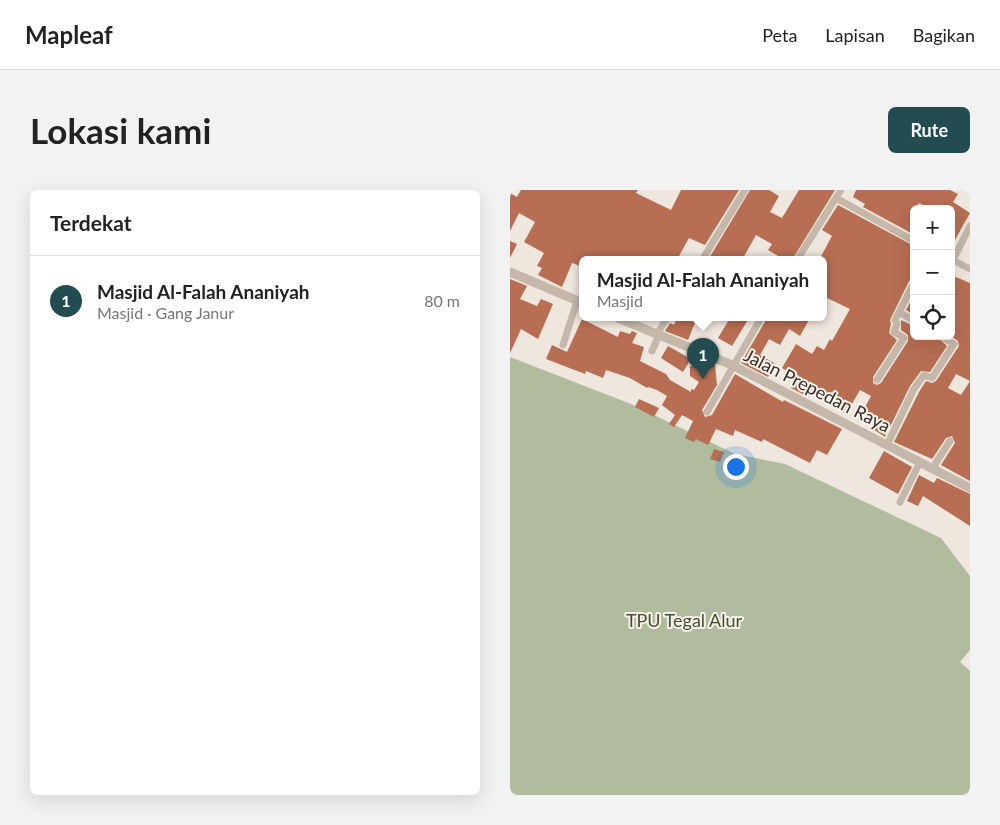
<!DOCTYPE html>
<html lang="id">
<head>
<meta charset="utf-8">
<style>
	body { margin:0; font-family:Lato,sans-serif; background:#f2f2f2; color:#222 }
	.controls { position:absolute; right:15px; top:15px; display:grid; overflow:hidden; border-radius:8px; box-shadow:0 5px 20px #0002 }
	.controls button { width:45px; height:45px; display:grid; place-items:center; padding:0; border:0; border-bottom:1px solid #e0e0e0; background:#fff; color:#222; font:25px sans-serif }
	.you { position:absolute; left:225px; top:276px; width:18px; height:18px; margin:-12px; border:4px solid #fff; border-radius:50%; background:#1a73e8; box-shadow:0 0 0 8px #1a73e833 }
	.badge { display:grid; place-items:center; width:32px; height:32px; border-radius:50%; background:#234c50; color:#fff; font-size:16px; font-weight:700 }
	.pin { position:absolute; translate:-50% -41px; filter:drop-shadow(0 1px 2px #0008) }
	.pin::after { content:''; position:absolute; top:26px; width:18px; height:15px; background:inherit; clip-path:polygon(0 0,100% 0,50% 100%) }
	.popup { position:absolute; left:69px; top:66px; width:248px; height:65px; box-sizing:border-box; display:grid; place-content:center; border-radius:8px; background:#fff; filter:drop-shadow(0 1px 4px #0005); font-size:16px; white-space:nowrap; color:#767676 }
	.popup b { font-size:19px; color:#222 }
	.popup::after { content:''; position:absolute; left:50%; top:100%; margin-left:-10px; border:10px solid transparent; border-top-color:#fff }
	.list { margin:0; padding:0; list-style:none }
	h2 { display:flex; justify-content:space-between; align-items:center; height:65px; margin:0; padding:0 20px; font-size:21px }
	h2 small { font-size:16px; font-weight:400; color:#767676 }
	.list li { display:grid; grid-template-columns:32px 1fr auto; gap:15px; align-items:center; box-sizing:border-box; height:90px; padding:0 20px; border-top:1px solid #e0e0e0 }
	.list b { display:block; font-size:19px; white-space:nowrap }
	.list p { margin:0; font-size:16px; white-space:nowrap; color:#767676 }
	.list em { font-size:16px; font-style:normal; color:#767676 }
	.icon { flex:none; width:28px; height:28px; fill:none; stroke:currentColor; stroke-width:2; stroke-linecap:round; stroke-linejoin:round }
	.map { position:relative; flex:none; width:460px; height:605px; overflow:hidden; border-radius:8px }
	header { display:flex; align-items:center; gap:30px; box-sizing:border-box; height:70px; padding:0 25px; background:#fff; border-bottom:1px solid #e0e0e0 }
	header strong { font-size:24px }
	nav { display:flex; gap:28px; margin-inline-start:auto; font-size:18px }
	.intro { display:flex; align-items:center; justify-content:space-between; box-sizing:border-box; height:120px; padding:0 30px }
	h1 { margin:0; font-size:35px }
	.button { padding:12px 22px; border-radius:8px; background:#234c50; color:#fff; font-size:18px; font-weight:700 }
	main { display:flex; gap:30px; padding:0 30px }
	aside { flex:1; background:#fff; border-radius:8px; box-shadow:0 5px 20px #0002 }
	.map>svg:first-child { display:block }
	.green { fill:#b1bc9f }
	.building { fill:#b76e53 }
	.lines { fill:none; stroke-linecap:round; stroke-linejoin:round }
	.minor { stroke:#c5b8aa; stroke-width:7 }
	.tertiary { stroke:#c5b8aa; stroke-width:9 }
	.labels { text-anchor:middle; stroke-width:4; stroke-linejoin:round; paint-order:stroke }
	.street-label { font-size:18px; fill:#342d29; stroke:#f7f1e9 }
	.park-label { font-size:18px; fill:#434f30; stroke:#f7f1e9 }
</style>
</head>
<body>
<header>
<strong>Mapleaf</strong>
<nav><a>Peta</a><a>Lapisan</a><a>Bagikan</a></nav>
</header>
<div class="intro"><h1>Lokasi kami</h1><a class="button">Rute</a></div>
<main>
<aside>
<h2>Terdekat<small></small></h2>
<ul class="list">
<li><span class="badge">1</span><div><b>Masjid Al-Falah Ananiyah</b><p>Masjid · Gang Janur</p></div><em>80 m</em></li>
</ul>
</aside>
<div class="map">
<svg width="460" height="605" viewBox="0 0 460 605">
	<rect width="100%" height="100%" fill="#efe7dd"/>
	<path class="green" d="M 0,167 L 121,214 L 225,264 L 275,274 L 431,348 L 460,386 L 460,460 L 450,472 L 460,481 L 460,605 L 0,605 Z"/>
	<path class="building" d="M 11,0 L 128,0 L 126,3 L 161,20 L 171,0 L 229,0 L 195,55 L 179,48 L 169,66 L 177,70 L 73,70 L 73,77 L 62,73 L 52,97 L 28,85 L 32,78 L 27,76 L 34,63 L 14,52 L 25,32 L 9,23 L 0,41 L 0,3 L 7,7 Z
		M 240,0 L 259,0 L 269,6 L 260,22 L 272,28 L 289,0 L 325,0 L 282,70 L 275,70 L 258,60 L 262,54 L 246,45 L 232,70 L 198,70 Z
		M 346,0 L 440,0 L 448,4 L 443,12 L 460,23 L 441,57 L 441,19 L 420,19 L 409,13 L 406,19 L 404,19 L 403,44 L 353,17 L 355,14 L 343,7 Z
		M 328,15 L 404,56 L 404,88 L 399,91 L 380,130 L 381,134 L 379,143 L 387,150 L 363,187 L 363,193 L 367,195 L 371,193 L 398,151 L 398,145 L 391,140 L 391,130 L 404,136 L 404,146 L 426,146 L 437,156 L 420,182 L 411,181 L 400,196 L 375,247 L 363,239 L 369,230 L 353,221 L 361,206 L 350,200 L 336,224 L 329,220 L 334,213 L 303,197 L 298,207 L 281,198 L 288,187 L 272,178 L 286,154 L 302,164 L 307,156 L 314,160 L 320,149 L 322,151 L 340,119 L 313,106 L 313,70 L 309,70 L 322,46 L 312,40 Z
		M 0,51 L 7,54 L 0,68 Z
		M 441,85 L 460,93 L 460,191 L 446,184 L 438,198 L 451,205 L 460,191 L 460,291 L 431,275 L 445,253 L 442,246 L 436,248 L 422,269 L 384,252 L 409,202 L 416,191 L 422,193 L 426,191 L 449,156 L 448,151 L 441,146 Z
		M 0,89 L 17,96 L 10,109 L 27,116 L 31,109 L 43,114 L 28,149 L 11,139 L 0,163 Z
		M 404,105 L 404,125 L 396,120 Z
		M 167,128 L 187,128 L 178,150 L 155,141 L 160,133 L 164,135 Z
		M 220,128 L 239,128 L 222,156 L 208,148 Z
		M 257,128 L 300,128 L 290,146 L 279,139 L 270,155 L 259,149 L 258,151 L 250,165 L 266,174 L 258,187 L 231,173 Z
		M 72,129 L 108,147 L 110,141 L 120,144 L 122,141 L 127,143 L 122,153 L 134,157 L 130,171 L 156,184 L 160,190 L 181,202 L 181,199 L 184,200 L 189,192 L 180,186 L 180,176 L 205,175 L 207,195 L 192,220 L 195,227 L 202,225 L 225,184 L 273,212 L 274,210 L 332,239 L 317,265 L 307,260 L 300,273 L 253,249 L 252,252 L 225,240 L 223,246 L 206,239 L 198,255 L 186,249 L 184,252 L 175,248 L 183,231 L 172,225 L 164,237 L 159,234 L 165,225 L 152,215 L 157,206 L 147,200 L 138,197 L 137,198 L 120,188 L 96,180 L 93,188 L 76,181 L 75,184 L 36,169 L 42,155 L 57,162 Z
		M 158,156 L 181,169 L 173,182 L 151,168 Z
		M 129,209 L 149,218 L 144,227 L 125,217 Z
		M 204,259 L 214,262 L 210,272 L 200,269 Z
		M 374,261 L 402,277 L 388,304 L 359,288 Z
		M 409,285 L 424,293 L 427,288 L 460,304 L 460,336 L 413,306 L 408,316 L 397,311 Z"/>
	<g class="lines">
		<path class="minor" d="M 326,8 L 404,51
			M 441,69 L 460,79
			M 192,70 L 235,0
			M 287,70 L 331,0
			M 443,70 L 460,36
			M 389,122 L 404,131
			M 147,144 L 157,128
			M 53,155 L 67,111
			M 142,161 L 149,145
			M 367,190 L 394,148 L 384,142 L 387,134 L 385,130 L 404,93
			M 197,222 L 251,128
			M 377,255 L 404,199 L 414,185 L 422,188 L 444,154 L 431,146
			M 422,279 L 440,251
			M 390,312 L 410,272"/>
		<path class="tertiary" d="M 0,82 L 73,113
			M 108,128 L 222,175 L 460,298"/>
	</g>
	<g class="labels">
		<g class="street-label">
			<text transform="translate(307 201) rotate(27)" y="6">Jalan Prepedan Raya</text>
		</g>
		<g class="park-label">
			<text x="174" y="437">TPU Tegal Alur</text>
		</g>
	</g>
</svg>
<div class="controls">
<button>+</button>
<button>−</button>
<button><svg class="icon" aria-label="locate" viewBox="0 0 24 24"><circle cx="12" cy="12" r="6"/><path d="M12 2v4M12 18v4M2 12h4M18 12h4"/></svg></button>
</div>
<div class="you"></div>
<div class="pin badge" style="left:193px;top:189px">1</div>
<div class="popup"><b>Masjid Al-Falah Ananiyah</b>Masjid</div>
</div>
</main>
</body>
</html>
